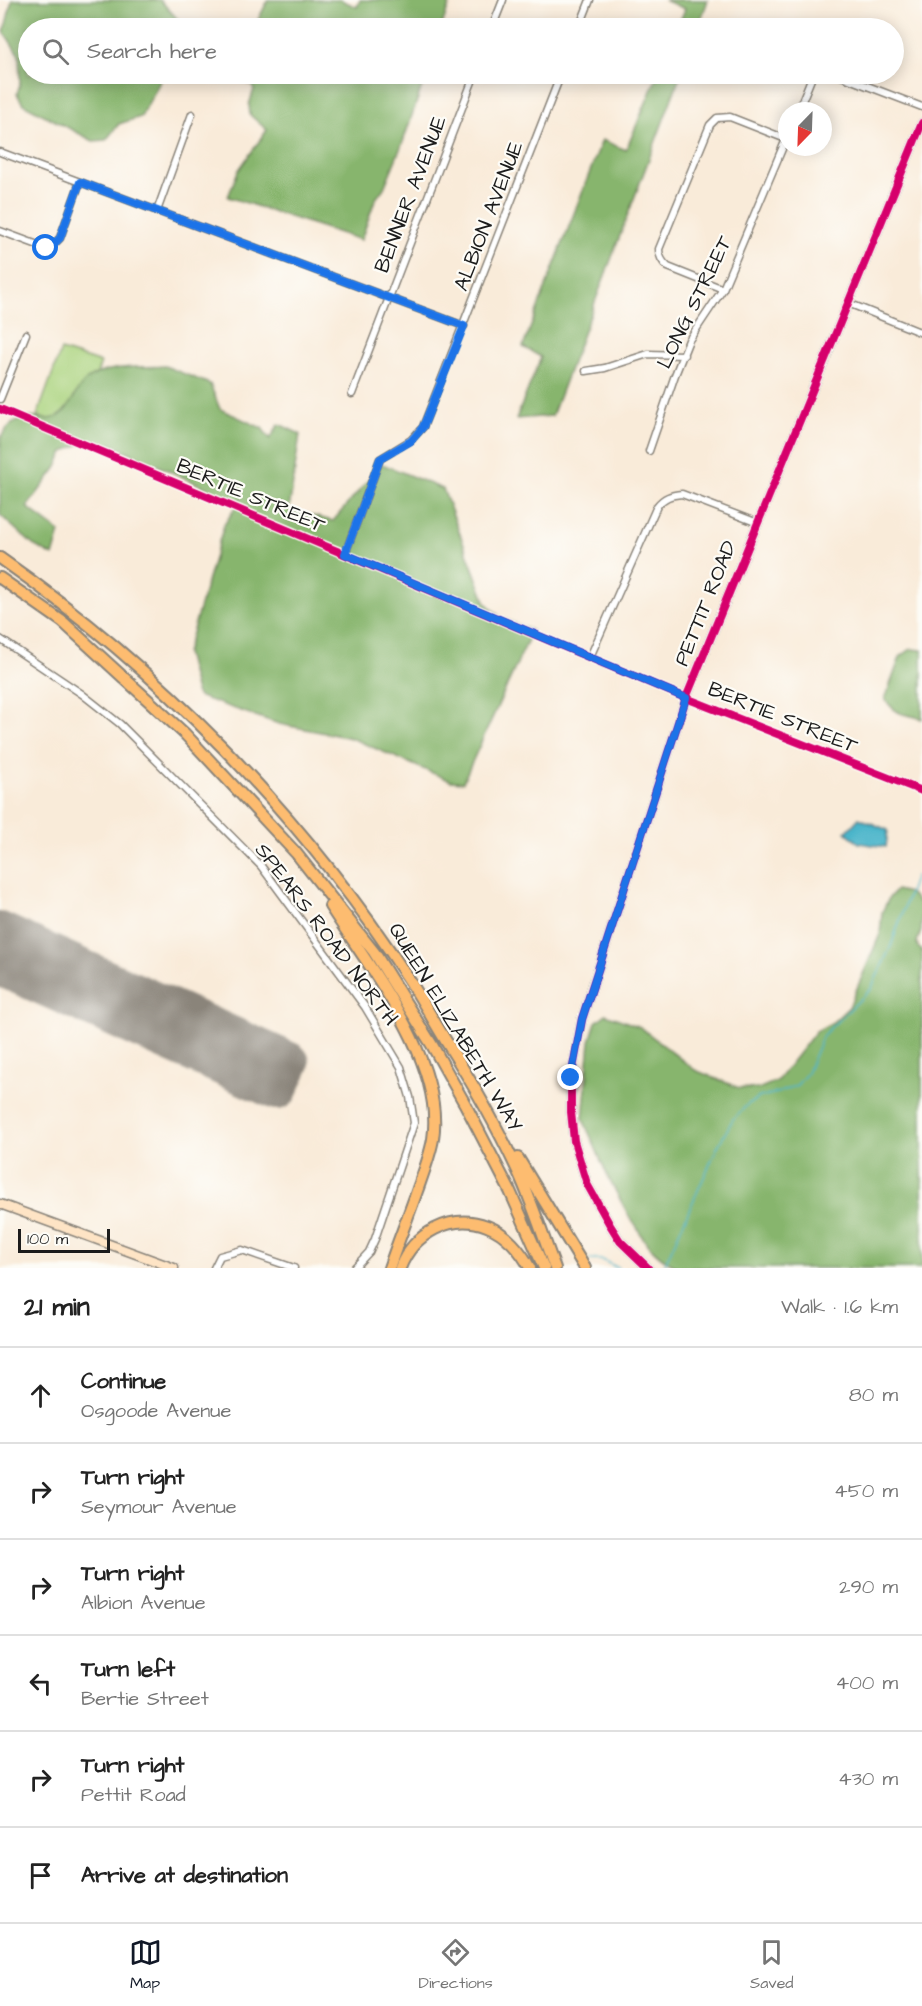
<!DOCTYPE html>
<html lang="en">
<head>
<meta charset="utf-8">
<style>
	body { margin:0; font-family:"Architects Daughter",sans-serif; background:#f2f2f2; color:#222 }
	.compass { position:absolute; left:778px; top:102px; width:54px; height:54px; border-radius:50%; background:#fff; box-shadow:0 3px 15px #0003; rotate:203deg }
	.scale { position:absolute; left:18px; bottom:15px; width:92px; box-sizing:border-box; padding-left:6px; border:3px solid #1c1c1c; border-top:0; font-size:16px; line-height:21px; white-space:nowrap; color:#1c1c1c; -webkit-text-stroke:4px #fdfcf7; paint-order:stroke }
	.stop { position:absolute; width:18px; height:18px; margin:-14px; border:4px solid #1a73e8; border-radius:50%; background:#fff }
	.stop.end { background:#1a73e8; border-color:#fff; box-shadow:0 2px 6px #0008 }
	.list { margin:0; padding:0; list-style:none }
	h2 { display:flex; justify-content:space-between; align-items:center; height:78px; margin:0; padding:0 24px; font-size:26px }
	h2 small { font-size:20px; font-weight:400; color:#767676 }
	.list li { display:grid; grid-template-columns:39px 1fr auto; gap:18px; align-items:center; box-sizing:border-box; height:96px; padding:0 24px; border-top:2px solid #e0e0e0 }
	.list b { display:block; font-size:22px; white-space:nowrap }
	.list p { margin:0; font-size:20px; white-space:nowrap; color:#767676 }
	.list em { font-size:20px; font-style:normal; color:#767676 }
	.icon { flex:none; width:33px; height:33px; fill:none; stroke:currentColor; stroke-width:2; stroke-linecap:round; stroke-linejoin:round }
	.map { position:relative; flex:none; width:922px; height:1268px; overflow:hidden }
	.search { position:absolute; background:#fff; box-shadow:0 3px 15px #0003; left:18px; right:18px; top:18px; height:66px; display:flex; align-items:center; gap:15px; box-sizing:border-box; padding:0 21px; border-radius:33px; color:#767676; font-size:22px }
	.sheet { height:654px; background:#fff }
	nav { display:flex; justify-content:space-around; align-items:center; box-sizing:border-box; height:84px; border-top:2px solid #e0e0e0; background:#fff; font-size:16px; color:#767676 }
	nav a { display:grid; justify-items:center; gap:3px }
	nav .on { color:#111827 }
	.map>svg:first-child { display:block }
	.green { fill:#aad37e; stroke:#63784d; stroke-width:1.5 }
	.forest { fill:#87b56d; stroke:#526844; stroke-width:1.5 }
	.water { fill:#4cb5ca; stroke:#346873; stroke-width:1.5 }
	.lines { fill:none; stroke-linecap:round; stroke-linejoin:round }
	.stream { stroke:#4cb5ca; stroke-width:1.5 }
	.runway { stroke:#8a847a; stroke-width:42 }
	.street-casing { stroke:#8a847a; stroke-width:9 }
	.secondary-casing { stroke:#8a847a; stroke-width:11 }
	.highway-casing { stroke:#8a847a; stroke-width:14 }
	.street { stroke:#fff; stroke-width:6 }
	.secondary { stroke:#fee4c5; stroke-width:8 }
	.highway { stroke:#fdbc6f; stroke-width:10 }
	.cycleway-casing { stroke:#fdfcf7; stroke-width:11 }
	.cycleway { stroke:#d6006c; stroke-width:8 }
	.route { stroke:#1a73e8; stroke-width:8 }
	.labels { text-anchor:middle; stroke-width:4.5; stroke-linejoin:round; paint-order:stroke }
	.street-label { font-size:21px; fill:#1c1c1c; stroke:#fdfcf7 }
</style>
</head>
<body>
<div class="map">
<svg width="922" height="1268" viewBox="0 0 922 1268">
	<rect width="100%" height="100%" fill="#fdfcf7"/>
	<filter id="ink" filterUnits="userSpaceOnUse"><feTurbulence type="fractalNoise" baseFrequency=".0167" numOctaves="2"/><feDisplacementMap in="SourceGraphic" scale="12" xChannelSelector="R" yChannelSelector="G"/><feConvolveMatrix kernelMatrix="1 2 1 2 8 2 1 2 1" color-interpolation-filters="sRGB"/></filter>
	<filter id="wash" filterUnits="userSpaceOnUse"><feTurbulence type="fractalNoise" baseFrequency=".008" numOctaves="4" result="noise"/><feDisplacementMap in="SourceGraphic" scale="24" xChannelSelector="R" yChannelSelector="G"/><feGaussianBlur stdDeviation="1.35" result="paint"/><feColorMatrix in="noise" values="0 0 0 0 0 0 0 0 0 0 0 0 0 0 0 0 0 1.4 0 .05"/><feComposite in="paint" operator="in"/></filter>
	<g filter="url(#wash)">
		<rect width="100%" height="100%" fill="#f9ebd9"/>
		<path class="green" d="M 61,350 L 101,363 L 74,432 L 37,416 Z"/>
		<path class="forest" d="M 12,0 L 160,0 L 186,28 L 28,28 L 28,74 L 164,74 L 141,117 L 119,124 L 106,140 L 93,141 L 23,104 L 17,94 L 20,83 L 19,55 L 4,32 Z
			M 268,0 L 341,0 L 357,7 L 360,0 L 451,0 L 441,28 L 254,28 Z
			M 664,0 L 708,0 L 698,28 L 677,28 L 685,9 Z
			M 220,74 L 426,74 L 403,142 L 384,188 L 375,200 L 361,240 L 228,197 L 238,171 L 267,130 L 250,115 L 249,105 L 254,89 L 250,84 Z
			M 658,74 L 681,74 L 552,416 L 516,419 L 541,357 L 523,347 L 602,140 L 626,150 Z
			M 165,366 L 210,384 L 220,409 L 262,428 L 270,439 L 279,424 L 300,434 L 289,510 L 333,521 L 382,464 L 443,489 L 486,603 L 501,618 L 532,631 L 463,782 L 451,781 L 351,738 L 279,724 L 197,696 L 186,653 L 224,525 L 241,499 L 232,500 L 113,445 C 93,439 81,442 63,453 L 57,467 L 27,507 L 60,532 L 53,556 L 33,545 L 0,515 C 0,502 0,444 1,437 C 7,426 14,421 26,418 C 38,415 48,424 61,414 C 72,406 75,390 85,381 C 103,364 142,368 165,366 Z
			M 911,649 L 922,650 L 922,719 C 904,712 899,719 885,699 L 900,657 Z
			M 896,890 L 910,893 L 922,907 L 921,931 L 917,942 L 918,947 L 922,951 L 922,1268 L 678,1268 C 663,1260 650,1250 641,1235 C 637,1228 636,1223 630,1218 L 608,1177 L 583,1119 L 590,1041 L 596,1022 L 606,1014 L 640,1027 L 695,1070 L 739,1088 L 758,1089 L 777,1081 L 816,1031 L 833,1022 L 849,1007 L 880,934 L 882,912 L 889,898 Z"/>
		<path class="water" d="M 859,818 L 888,830 L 886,847 L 859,843 L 846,832 Z"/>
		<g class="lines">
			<path class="stream" d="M 590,1260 L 602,1260 L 618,1268
				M 663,1268 L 718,1146 L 733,1119 L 748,1104 L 760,1097 L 780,1092 L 797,1085 L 807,1073 L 823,1035 L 871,989 L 891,946 L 915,876"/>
			<path class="runway" d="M 0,933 L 289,1063 L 277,1089 L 0,965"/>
		</g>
	</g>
	<g filter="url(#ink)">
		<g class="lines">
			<g class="street-casing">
				<path id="street" d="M 492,28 L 503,0
					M 579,28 L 590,0
					M 728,28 L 732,28
					M 836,74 L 922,107
					M 798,111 L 813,74
					M 0,152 L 464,326
					M 157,211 L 192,114
					M 0,231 L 46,248 L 54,244 L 60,238 L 80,182
					M 723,289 L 668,267 C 662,262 659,257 659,249 L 710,125 L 717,118 L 730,117 L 786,139
					M 848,303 L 922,333
					M 586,371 L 605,368 L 648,354 L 684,355
					M 352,394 L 475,74
					M 0,399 L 26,334
					M 0,409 L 686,698 L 922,791
					M 649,451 L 675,375 L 689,340 L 723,289 L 787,137
					M 345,554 L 380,459 L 411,440 L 423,427 L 561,74
					M 0,639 L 82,694 L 120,724 L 261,866 L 365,1007 L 401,1067 L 410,1097 L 414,1123 L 375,1239 L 369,1252 L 354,1268
					M 590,657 L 657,506 C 664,497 671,495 682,494 L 758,523
					M 214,1268 L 220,1256 L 242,1250 L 294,1268"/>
			</g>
			<g class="secondary-casing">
				<path id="secondary" d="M 0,1204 L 174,1268
					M 648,1268 L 620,1241 L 610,1225 L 587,1184 L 574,1141 L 571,1112 L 571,1078 L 582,1019 L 686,698 L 922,123"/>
			</g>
			<g class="highway-casing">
				<path id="highway" d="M 0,558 C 160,670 301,814 408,978 C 421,998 433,1020 446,1041 C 471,1081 495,1122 515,1165 C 531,1198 542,1234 555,1268
					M 0,578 L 63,622 L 185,734 L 296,853 L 374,952 L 432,1045 L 465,1104 L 510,1191 L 544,1268
					M 330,906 C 370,969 445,1061 433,1139 C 430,1156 423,1174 417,1191 C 408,1217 398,1242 389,1268
					M 518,1158 L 585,1268
					M 400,1268 C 413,1234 451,1212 487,1226 C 506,1233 521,1251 530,1268"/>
			</g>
			<use href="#street" class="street"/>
			<use href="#secondary" class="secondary"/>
			<use href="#highway" class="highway"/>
			<g class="cycleway-casing">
				<path id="cycleway" d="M 0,409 L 686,698 L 922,791
					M 648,1268 L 620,1241 L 610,1225 L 587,1184 L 574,1141 L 571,1112 L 571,1078 L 582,1019 L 686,698 L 922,123"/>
			</g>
			<use href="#cycleway" class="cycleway"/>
		</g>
	</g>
	<g class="lines" filter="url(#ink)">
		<path class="route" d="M 46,248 L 54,244 L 60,238 L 80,182 L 464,326 L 423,427 L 411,441 L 380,459 L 345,554 L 686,698 L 582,1019 L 571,1078"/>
	</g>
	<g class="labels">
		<g class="street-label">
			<text transform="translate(410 194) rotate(-69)" y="7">BENNER AVENUE</text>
			<text transform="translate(488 216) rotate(-69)" y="7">ALBION AVENUE</text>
			<text transform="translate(694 302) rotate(-64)" y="7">LONG STREET</text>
			<text transform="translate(251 495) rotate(23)" y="7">BERTIE STREET</text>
			<text transform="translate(705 603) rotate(-68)" y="7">PETTIT ROAD</text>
			<text transform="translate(783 717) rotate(22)" y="7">BERTIE STREET</text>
			<text transform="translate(327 934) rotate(53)" y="7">SPEARS ROAD NORTH</text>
			<text transform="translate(456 1027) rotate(59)" y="7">QUEEN ELIZABETH WAY</text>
		</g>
	</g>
</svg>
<svg class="compass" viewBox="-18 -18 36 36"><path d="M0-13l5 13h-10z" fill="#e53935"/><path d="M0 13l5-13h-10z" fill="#767676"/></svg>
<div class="scale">100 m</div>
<div class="stop" style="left:46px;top:248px"></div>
<div class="stop end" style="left:571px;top:1078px"></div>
<div class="search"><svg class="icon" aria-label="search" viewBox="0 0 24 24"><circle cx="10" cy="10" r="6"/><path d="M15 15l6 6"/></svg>Search here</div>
</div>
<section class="sheet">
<h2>21 min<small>Walk · 1.6 km</small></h2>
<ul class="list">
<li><svg class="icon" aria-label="ahead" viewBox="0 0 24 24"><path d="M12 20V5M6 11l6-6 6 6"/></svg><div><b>Continue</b><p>Osgoode Avenue</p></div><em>80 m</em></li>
<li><svg class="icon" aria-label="right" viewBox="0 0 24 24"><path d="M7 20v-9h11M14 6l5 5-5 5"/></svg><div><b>Turn right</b><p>Seymour Avenue</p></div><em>450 m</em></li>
<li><svg class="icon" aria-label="right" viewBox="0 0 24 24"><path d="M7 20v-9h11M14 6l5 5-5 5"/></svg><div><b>Turn right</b><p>Albion Avenue</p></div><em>290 m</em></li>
<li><svg class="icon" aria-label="left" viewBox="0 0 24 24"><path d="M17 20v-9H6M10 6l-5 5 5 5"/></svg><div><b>Turn left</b><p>Bertie Street</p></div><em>400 m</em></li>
<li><svg class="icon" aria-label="right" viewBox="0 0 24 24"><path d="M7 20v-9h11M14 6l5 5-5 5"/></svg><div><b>Turn right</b><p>Pettit Road</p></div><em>430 m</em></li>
<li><svg class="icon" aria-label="arrive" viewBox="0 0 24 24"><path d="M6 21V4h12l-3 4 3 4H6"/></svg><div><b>Arrive at destination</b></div></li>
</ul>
</section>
<nav>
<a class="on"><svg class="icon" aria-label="map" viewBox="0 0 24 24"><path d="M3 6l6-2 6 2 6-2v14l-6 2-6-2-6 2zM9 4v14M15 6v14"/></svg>Map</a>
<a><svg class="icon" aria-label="directions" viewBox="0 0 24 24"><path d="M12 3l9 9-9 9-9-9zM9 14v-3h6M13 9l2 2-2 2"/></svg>Directions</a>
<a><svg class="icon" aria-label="saved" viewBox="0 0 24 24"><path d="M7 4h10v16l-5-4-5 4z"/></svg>Saved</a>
</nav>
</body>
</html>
